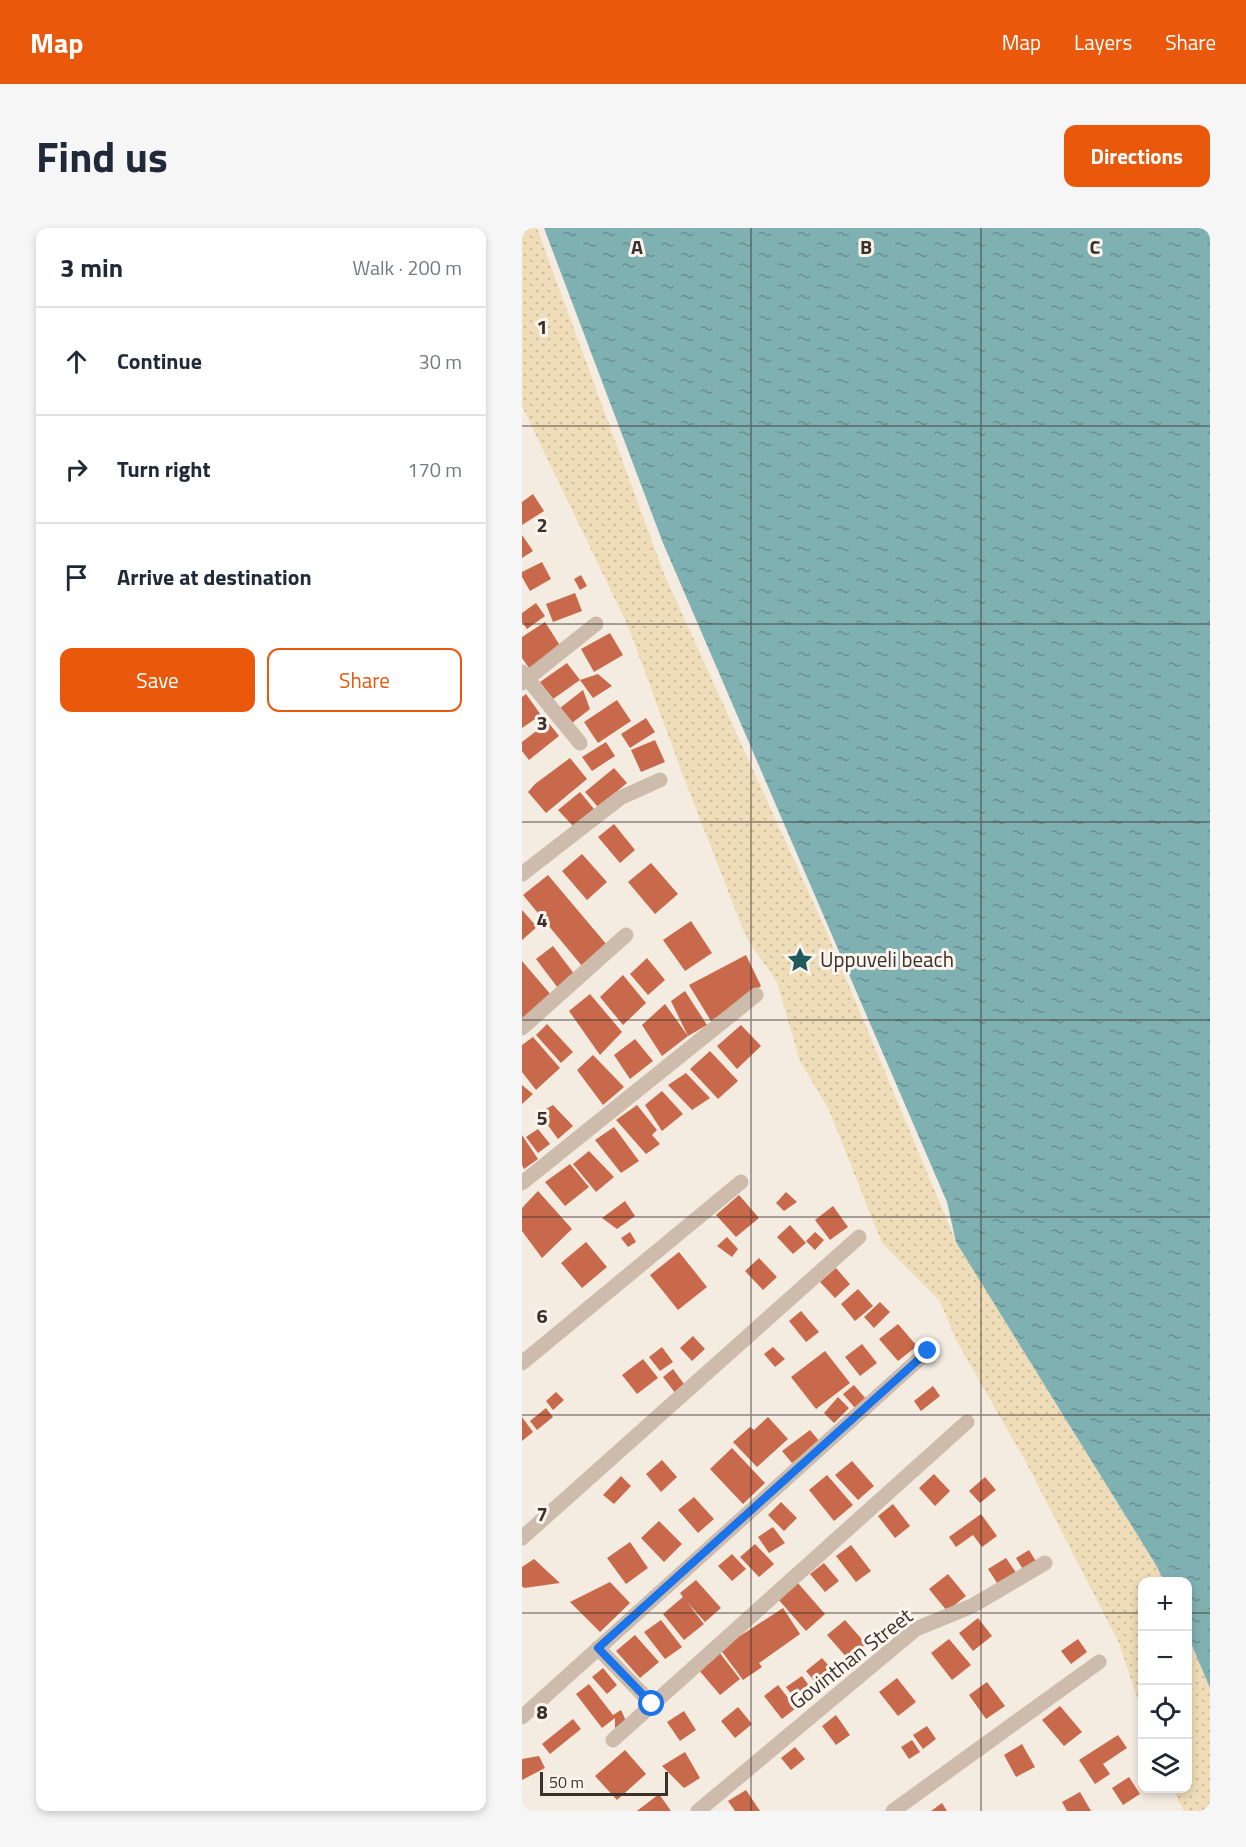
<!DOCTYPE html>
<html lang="en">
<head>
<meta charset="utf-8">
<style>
	body { margin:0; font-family:"Titillium Web",sans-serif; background:#f6f6f7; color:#1f2937 }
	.controls { position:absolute; right:18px; bottom:18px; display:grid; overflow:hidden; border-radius:12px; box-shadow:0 3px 9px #0003 }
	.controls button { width:54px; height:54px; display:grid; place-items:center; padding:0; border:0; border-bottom:2px solid #e0e1e3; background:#fff; color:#1f2937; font:30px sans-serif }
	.scale { position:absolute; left:18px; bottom:15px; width:128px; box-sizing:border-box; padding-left:6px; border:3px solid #3b302b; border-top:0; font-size:16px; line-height:21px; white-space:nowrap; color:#3b302b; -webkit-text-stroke:4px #fbf5ee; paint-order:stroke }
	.stop { position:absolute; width:18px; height:18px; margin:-14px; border:4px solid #1a73e8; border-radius:50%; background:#fff }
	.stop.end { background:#1a73e8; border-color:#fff; box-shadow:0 2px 6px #0008 }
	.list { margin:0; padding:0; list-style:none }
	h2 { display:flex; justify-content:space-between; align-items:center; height:78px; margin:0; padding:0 24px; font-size:26px }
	h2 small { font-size:20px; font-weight:400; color:#747a83 }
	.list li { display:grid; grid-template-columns:39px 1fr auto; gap:18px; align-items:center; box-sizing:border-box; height:108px; padding:0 24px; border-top:2px solid #e0e1e3 }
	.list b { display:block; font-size:22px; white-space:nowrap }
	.list em { font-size:20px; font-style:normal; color:#747a83 }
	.actions { display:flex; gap:12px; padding:18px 24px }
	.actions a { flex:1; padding:14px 0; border:2px solid #ea580c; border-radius:12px; text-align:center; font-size:21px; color:#ea580c }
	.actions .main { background:#ea580c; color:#fff }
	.icon { flex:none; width:33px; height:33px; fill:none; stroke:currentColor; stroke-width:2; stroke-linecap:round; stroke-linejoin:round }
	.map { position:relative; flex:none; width:688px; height:1583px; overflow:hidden; border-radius:12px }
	header { display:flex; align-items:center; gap:36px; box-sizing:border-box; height:84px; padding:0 30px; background:#ea580c; color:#fff }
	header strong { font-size:28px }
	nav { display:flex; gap:33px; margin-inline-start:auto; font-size:21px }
	.intro { display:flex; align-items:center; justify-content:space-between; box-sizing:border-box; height:144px; padding:0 36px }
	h1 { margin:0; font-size:42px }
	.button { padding:15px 27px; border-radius:12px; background:#ea580c; color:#fff; font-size:21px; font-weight:700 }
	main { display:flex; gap:36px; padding:0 36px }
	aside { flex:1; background:#fff; border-radius:12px; box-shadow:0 3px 9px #0003 }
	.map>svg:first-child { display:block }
	.sand { fill:url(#sand-dots) }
	.water { fill:url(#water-ripples) }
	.building { fill:#c8694b }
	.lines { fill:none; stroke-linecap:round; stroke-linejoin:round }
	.minor { stroke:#cdbbac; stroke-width:15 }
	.route { stroke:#1a73e8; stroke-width:8 }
	.grid { fill:none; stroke:#3b302b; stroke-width:1.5; stroke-opacity:0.55 }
	.labels { text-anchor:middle; stroke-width:6; stroke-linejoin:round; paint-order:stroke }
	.poi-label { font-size:21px; fill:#3b302b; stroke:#fbf5ee; text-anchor:start }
	.street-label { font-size:21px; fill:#3b302b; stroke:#fbf5ee }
	.grid-label { font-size:20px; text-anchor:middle; font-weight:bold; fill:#3b302b; stroke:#fbf5ee; stroke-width:6; stroke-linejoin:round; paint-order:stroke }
</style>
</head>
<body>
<header>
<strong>Map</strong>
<nav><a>Map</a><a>Layers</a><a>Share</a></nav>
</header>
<div class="intro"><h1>Find us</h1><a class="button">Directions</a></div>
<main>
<aside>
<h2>3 min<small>Walk · 200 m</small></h2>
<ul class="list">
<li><svg class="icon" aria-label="ahead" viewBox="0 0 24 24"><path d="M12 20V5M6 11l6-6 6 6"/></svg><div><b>Continue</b></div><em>30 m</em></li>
<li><svg class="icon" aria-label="right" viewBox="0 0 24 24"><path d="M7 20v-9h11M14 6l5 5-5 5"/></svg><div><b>Turn right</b></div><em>170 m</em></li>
<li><svg class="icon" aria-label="arrive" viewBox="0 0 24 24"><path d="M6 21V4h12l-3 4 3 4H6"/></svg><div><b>Arrive at destination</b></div></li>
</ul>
<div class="actions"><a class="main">Save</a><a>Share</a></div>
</aside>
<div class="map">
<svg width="688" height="1583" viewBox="0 0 688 1583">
	<defs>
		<pattern id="sand-dots" width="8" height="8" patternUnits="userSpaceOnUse" patternTransform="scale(1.5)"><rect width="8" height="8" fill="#efdcb8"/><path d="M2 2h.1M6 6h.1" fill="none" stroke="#cebd9e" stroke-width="1.8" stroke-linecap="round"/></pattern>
		<pattern id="water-ripples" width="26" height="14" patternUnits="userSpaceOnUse" patternTransform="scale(1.5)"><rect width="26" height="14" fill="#7fb0b2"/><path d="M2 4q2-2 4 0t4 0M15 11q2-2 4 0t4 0" fill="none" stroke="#699091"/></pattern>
	</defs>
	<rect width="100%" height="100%" fill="#f4ebe1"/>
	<path class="sand" d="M 0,0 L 15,0 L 142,346 L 305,705 L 434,1014 L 634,1337 L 642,1353 L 620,1354 L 620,1484 L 597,1415 L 504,1234 L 434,1112 L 418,1073 L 360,1015 L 307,882 L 278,833 L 255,754 L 224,709 L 162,550 L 106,398 L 0,178 Z
		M 666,1408 L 688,1460 L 688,1583 L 662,1583 L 651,1561 L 666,1560 Z"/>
	<path class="water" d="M 22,0 L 688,0 L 688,1460 L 666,1408 L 666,1354 L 642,1353 L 634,1337 L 434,1014 L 425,974 L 141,315 Z"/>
	<path class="building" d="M 11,266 L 22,283 L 0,297 L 0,274 Z
		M 0,307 L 11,323 L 0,330 Z
		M 20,334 L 29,351 L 8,363 L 0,349 L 0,344 Z
		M 59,347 L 65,358 L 58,362 L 52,351 Z
		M 53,365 L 60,383 L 31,394 L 24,376 Z
		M 14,375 L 23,388 L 5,401 L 0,394 L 0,385 Z
		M 23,394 L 39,419 L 7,440 L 0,430 L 0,409 Z
		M 88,405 L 101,427 L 72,444 L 59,421 Z
		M 45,435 L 58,452 L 31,471 L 18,454 Z
		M 76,446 L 90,458 L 71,470 L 58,452 Z
		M 61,462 L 68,481 L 50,495 L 38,480 Z
		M 4,466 L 19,487 L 0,500 L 0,469 Z
		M 95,472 L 109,493 L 76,515 L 62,494 Z
		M 124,490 L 133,504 L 108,520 L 99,506 Z
		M 26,494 L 37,508 L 7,532 L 0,523 L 0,514 Z
		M 133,512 L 143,534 L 119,544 L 109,522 Z
		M 84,514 L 93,528 L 70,543 L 60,529 Z
		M 48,530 L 65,551 L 24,585 L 6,564 L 13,556 Z
		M 92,540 L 105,555 L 76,579 L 63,564 Z
		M 58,564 L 72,581 L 51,598 L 36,582 Z
		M 92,596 L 113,622 L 98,635 L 76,609 Z
		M 60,626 L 85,654 L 65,672 L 40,643 Z
		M 129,635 L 156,666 L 133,686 L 106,654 Z
		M 26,647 L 85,717 L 60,738 L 1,667 Z
		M 0,682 L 15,699 L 0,712 Z
		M 169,693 L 190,725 L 163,743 L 141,712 Z
		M 31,718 L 53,747 L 36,760 L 14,731 Z
		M 224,727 L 239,758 L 189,793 L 167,757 Z
		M 125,730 L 143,752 L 126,767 L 108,746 Z
		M 0,733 L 30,768 L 2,792 L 0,789 Z
		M 101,747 L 124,775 L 101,797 L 78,769 Z
		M 163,763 L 185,797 L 166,808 L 140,828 L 120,797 L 143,776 L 166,808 L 149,773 Z
		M 68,766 L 100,804 L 78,827 L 47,783 Z
		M 25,796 L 51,824 L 39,835 L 14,807 Z
		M 219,797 L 239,818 L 215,841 L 195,818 Z
		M 11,809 L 38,840 L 14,862 L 0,844 L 0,817 Z
		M 113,811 L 131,833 L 108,851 L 92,827 Z
		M 188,823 L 216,853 L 196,871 L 168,841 Z
		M 71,827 L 102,859 L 81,877 L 55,842 Z
		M 164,845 L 188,870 L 170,882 L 146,857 Z
		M 0,857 L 11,866 L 0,876 Z
		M 140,863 L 161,886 L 140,903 L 123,877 Z
		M 31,877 L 51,898 L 36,911 L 17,885 Z
		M 115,877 L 135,902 L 130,907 L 138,916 L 124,926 L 94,892 Z
		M 92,899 L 117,933 L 99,945 L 73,912 Z
		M 16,901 L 28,916 L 16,925 L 4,909 Z
		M 0,907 L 16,931 L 2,941 L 0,937 Z
		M 67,923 L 92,949 L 74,964 L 51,936 Z
		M 48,936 L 67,959 L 43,978 L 23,954 Z
		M 16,963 L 50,1001 L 20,1030 L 0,1003 L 0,980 Z
		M 264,964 L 275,974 L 262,983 L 254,975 Z
		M 217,967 L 237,990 L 214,1009 L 194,987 Z
		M 103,973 L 113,988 L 95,1001 L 80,990 Z
		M 311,978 L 326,999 L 308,1012 L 293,992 Z
		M 268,997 L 284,1015 L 271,1026 L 255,1009 Z
		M 108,1004 L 114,1014 L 106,1019 L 99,1010 Z
		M 293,1004 L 302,1012 L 293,1022 L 284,1013 Z
		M 205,1009 L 216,1021 L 210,1029 L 195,1018 Z
		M 64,1014 L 85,1039 L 60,1060 L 39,1035 Z
		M 157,1024 L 185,1059 L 156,1082 L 128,1047 Z
		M 237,1030 L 255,1049 L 241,1062 L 223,1043 Z
		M 314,1040 L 328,1056 L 313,1070 L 298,1054 Z
		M 336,1061 L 351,1078 L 333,1093 L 319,1076 Z
		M 358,1074 L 368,1084 L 352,1100 L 342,1089 Z
		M 279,1083 L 297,1104 L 284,1114 L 267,1093 Z
		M 376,1096 L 395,1118 L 376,1133 L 357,1111 Z
		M 171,1108 L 183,1121 L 170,1133 L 158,1120 Z
		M 340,1116 L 355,1135 L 338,1148 L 323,1129 Z
		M 140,1119 L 151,1134 L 138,1143 L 127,1129 Z
		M 251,1119 L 263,1131 L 253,1139 L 242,1126 Z
		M 303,1123 L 328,1155 L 294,1181 L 269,1149 Z
		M 121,1131 L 136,1150 L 115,1166 L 100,1147 Z
		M 151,1141 L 162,1156 L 154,1166 L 141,1149 Z
		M 332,1157 L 344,1171 L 333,1180 L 321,1166 Z
		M 411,1158 L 418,1168 L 399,1183 L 392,1173 Z
		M 34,1164 L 42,1172 L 31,1182 L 24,1173 Z
		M 316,1169 L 327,1180 L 312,1195 L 302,1185 Z
		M 24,1180 L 31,1189 L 15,1202 L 8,1193 Z
		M 0,1189 L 11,1204 L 0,1213 Z
		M 246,1189 L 266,1211 L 235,1239 L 211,1214 L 228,1199 L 232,1202 Z
		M 288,1202 L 298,1214 L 270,1235 L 260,1223 Z
		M 210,1220 L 243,1255 L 221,1276 L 188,1241 Z
		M 140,1232 L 155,1249 L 139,1264 L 124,1246 Z
		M 330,1233 L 352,1258 L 336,1272 L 313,1247 Z
		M 412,1246 L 428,1263 L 413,1278 L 397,1260 Z
		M 305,1247 L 331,1277 L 312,1293 L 287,1262 Z
		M 99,1248 L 109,1258 L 92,1276 L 81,1267 Z
		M 463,1249 L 474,1262 L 458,1275 L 447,1263 Z
		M 172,1269 L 192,1291 L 176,1305 L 156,1282 Z
		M 259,1274 L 275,1290 L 262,1303 L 246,1287 Z
		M 371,1276 L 388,1298 L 373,1310 L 356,1288 Z
		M 459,1286 L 475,1308 L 460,1319 L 451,1307 L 434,1319 L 427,1309 Z
		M 137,1293 L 160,1316 L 142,1334 L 119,1310 Z
		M 251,1299 L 263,1315 L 247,1325 L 236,1309 Z
		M 108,1314 L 126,1340 L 104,1356 L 85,1330 Z
		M 233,1316 L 252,1336 L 237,1349 L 218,1329 Z
		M 329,1317 L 349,1343 L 334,1354 L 314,1328 Z
		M 507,1322 L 515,1335 L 502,1343 L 494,1330 Z
		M 210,1326 L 224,1341 L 210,1353 L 196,1338 Z
		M 484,1330 L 495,1346 L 477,1358 L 466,1341 Z
		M 12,1331 L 38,1355 L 2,1360 L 0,1358 L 0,1339 Z
		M 302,1335 L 317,1353 L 303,1364 L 288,1346 Z
		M 426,1346 L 444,1368 L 425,1383 L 407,1361 Z
		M 174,1352 L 199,1380 L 183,1394 L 165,1374 L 182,1396 L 162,1412 L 141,1386 L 161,1369 L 158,1365 Z
		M 88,1354 L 108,1375 L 78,1404 L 48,1374 Z
		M 275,1354 L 303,1386 L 284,1403 L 256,1371 Z
		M 261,1380 L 278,1406 L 237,1435 L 240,1439 L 221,1452 L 198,1421 Z
		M 456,1390 L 470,1408 L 451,1423 L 437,1405 Z
		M 139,1392 L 160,1419 L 143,1431 L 122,1404 Z
		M 323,1392 L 344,1416 L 326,1431 L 305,1407 Z
		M 113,1407 L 137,1434 L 118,1450 L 94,1423 Z
		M 427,1411 L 449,1437 L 430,1452 L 409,1425 Z
		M 556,1411 L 565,1424 L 549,1436 L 539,1423 Z
		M 197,1424 L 218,1451 L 198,1467 L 176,1441 Z
		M 300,1430 L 314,1446 L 298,1460 L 284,1443 Z
		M 81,1440 L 95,1457 L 85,1466 L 70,1449 Z
		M 280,1448 L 291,1463 L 275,1474 L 264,1459 Z
		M 375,1450 L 394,1474 L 376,1488 L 357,1464 Z
		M 465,1454 L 483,1478 L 464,1491 L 447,1467 Z
		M 67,1456 L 91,1487 L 99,1482 L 104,1493 L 93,1500 L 93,1490 L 80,1500 L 54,1466 Z
		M 256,1457 L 274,1480 L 260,1491 L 242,1468 Z
		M 538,1478 L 560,1504 L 542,1518 L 520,1492 Z
		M 216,1479 L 230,1496 L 213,1510 L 199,1493 Z
		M 162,1483 L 174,1502 L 158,1513 L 145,1494 Z
		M 314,1487 L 328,1507 L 314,1517 L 300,1498 Z
		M 51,1491 L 59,1501 L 28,1526 L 20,1516 Z
		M 405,1498 L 414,1511 L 401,1521 L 391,1507 Z
		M 596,1507 L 605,1520 L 581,1536 L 588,1546 L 573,1556 L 557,1532 Z
		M 390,1512 L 398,1524 L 387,1531 L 379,1519 Z
		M 500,1516 L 513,1539 L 494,1549 L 482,1527 Z
		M 273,1519 L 283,1531 L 269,1542 L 259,1530 Z
		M 103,1522 L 124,1546 L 95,1572 L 73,1548 Z
		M 163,1524 L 178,1550 L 162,1560 L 140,1538 Z
		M 17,1528 L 23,1540 L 0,1552 L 0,1531 Z
		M 607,1549 L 618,1566 L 601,1577 L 590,1560 Z
		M 224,1562 L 238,1583 L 213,1583 L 206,1573 Z
		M 558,1564 L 569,1583 L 545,1583 L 540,1574 Z
		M 137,1566 L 149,1583 L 115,1583 Z
		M 420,1575 L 425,1583 L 409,1583 Z"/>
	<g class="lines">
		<path class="minor" d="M 0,444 L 58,515
			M 0,455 L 74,396
			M 0,646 L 98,570 L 138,552
			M 0,800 L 104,707
			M 0,955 L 234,767
			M 0,1135 L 219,954
			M 0,1310 L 337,1009
			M 76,1420 L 130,1476
			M 0,1489 L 406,1123
			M 91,1512 L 445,1194
			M 176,1583 L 394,1401 L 450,1378 L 523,1335
			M 371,1583 L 577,1434"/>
	</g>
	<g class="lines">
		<path class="route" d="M 130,1476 L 76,1420 L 406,1123"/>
	</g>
	<path class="grid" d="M 229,0 L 229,1583M 459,0 L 459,1583M 0,198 L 688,198M 0,396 L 688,396M 0,594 L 688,594M 0,792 L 688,792M 0,989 L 688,989M 0,1187 L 688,1187M 0,1385 L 620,1385M 666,1385 L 688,1385"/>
	<defs>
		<g id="sight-bare" transform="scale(2.07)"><path d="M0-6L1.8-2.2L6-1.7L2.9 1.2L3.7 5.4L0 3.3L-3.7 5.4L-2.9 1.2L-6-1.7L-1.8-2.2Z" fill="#1f5a5e" stroke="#fbf5ee" stroke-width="2.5" paint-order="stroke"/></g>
	</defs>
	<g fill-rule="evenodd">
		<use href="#sight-bare" x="278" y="732"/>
	</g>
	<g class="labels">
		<g class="poi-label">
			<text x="298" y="739">Uppuveli beach</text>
		</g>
		<g class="street-label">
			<text transform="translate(329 1431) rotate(-38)" y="7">Govinthan Street</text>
		</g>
	</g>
	<g class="grid-label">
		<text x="115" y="26">A</text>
		<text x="344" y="26">B</text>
		<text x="573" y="26">C</text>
		<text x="20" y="106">1</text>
		<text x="20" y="304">2</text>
		<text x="20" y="502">3</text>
		<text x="20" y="699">4</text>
		<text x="20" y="897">5</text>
		<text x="20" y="1095">6</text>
		<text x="20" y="1293">7</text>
		<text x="20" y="1491">8</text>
	</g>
</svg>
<div class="controls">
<button>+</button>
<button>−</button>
<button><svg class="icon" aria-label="locate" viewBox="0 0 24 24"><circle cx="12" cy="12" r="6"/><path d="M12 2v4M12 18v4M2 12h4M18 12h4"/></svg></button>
<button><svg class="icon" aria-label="layers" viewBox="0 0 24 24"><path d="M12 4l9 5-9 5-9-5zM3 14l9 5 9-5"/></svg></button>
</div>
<div class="scale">50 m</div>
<div class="stop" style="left:130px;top:1476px"></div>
<div class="stop end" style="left:406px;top:1123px"></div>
</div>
</main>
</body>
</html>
